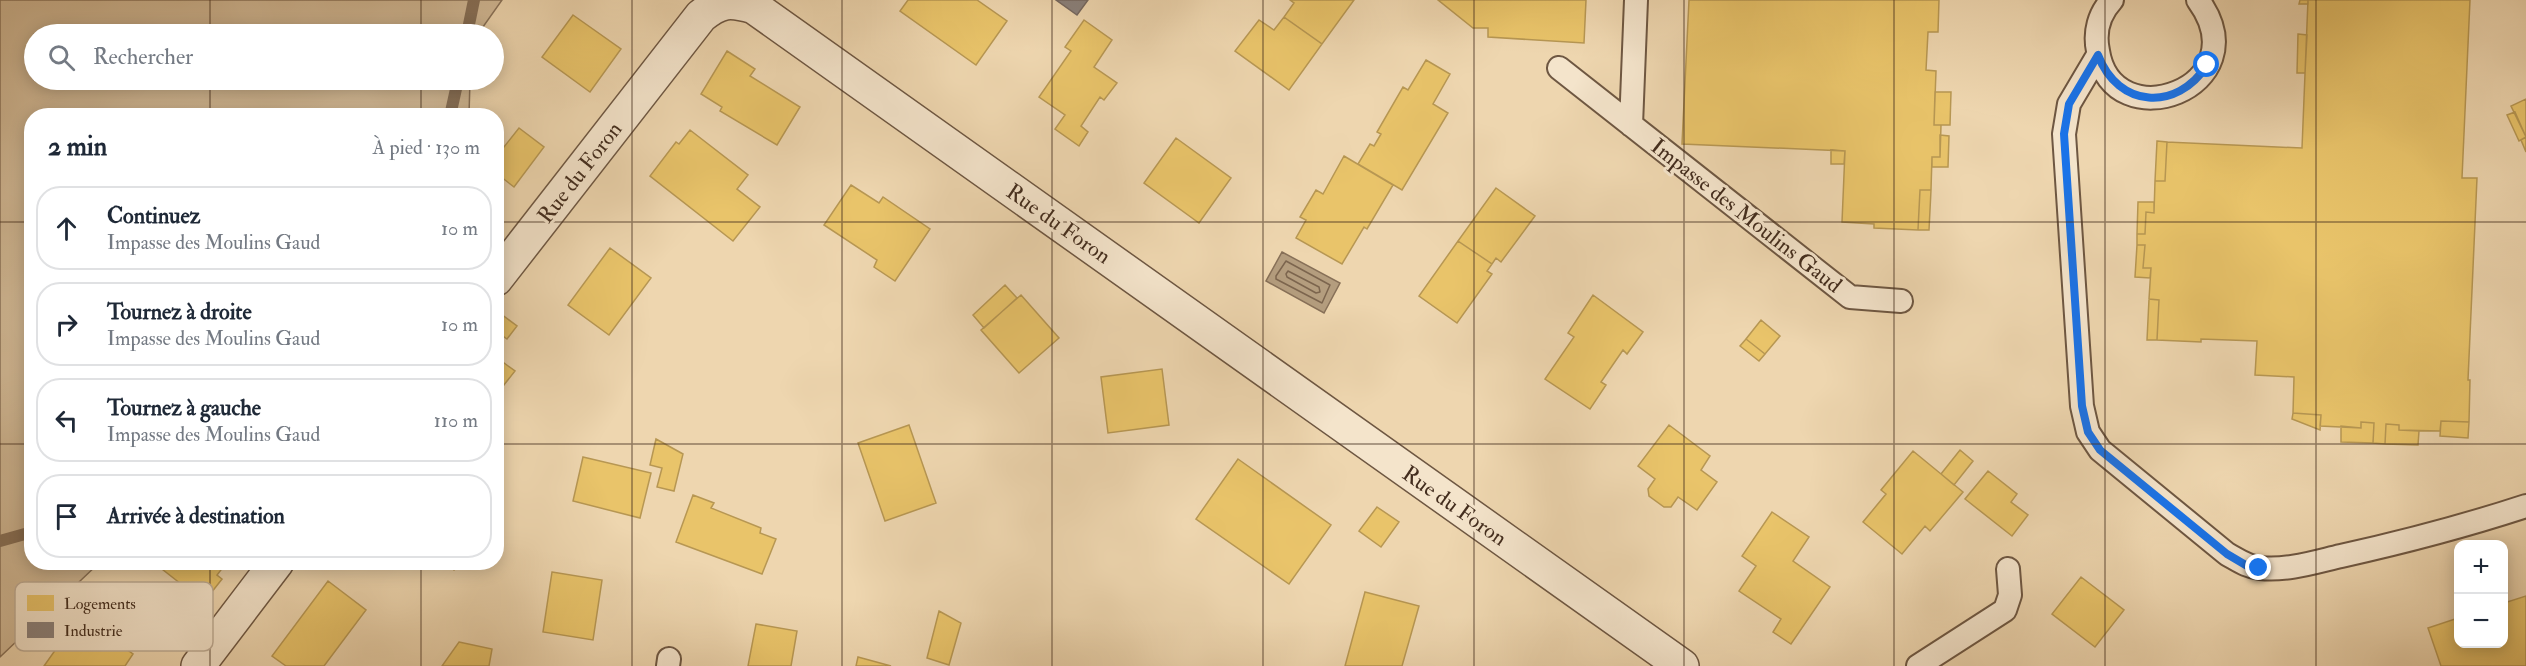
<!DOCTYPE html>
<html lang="fr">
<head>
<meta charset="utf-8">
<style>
	body { margin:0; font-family:"IM FELL Double Pica",serif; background:#f2f2f3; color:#1f2937 }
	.controls { position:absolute; right:18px; bottom:18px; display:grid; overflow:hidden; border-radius:12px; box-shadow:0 3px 15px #0003 }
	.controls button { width:54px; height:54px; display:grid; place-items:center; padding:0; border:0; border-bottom:2px solid #e0e1e3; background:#fff; color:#1f2937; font:30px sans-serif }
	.stop { position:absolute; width:18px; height:18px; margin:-14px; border:4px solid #1a73e8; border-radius:50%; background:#fff }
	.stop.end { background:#1a73e8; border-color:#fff; box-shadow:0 2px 6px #0008 }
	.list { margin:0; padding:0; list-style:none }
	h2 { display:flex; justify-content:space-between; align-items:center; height:78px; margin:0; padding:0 24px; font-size:26px }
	h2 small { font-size:20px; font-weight:400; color:#747a83 }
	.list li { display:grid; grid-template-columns:39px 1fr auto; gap:18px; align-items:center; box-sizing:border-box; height:84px; margin:0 12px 12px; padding:0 12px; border:2px solid #e0e1e3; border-radius:24px }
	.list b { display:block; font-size:22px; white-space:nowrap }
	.list p { margin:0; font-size:20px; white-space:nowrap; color:#747a83 }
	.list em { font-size:20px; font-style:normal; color:#747a83 }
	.icon { flex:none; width:33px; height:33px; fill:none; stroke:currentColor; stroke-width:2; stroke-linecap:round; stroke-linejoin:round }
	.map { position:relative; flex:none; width:2526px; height:666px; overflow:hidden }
	.search { position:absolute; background:#fff; box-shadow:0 3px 15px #0003; left:24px; top:24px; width:480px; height:66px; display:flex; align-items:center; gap:15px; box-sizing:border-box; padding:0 21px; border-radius:33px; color:#747a83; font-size:22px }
	.panel { position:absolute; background:#fff; box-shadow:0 3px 15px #0003; left:24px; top:108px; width:480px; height:462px; border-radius:24px }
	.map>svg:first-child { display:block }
	.green { fill:#d1b996; stroke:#8a735a; stroke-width:1.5 }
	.water { fill:#b49d7e; stroke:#877058; stroke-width:1.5 }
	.homes { fill:#e9c46a; stroke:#b79753; stroke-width:1.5 }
	.industry { fill:#8a817c; stroke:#756860; stroke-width:1.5 }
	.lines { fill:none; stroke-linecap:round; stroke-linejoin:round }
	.shore { stroke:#7c654e; stroke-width:1.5 }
	.stream { stroke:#877058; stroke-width:12 }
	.service-casing { stroke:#6e5742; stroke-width:26 }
	.minor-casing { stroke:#6e5742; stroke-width:36 }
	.service { stroke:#f4e4cb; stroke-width:22 }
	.minor { stroke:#f4e4cb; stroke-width:33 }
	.route { stroke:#1a73e8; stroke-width:8 }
	.grid { fill:none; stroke:#432d1e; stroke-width:1.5; stroke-opacity:0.55 }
	.labels { text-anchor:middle; stroke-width:6; stroke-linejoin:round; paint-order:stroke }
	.street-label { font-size:22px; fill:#432d1e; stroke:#f4e4cb }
	.key { fill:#f4e4cb; stroke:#bfad97; stroke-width:1.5 }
	.key-label { font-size:16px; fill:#432d1e }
</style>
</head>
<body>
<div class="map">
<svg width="2526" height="666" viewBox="0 0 2526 666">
	<rect width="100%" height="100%" fill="#eed6af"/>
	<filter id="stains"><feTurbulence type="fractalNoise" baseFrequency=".00333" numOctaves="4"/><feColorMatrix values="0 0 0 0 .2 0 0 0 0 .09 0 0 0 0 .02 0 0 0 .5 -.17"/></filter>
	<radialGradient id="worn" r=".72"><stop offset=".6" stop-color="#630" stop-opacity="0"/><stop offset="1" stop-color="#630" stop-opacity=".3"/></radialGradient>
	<path class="green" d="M 0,0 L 502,0 L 478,34 L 34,34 L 34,80 L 470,80 L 469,115 L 32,116 L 32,562 L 99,563 L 0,657 Z"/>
	<path class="water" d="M 1282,252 L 1340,283 L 1324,313 L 1266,281 Z"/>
	<path class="homes" d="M 908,0 L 977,0 L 1007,21 L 976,65 L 900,11 Z
		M 1290,0 L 1354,0 L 1322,44 L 1284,17 L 1294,3 Z
		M 1438,0 L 1586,0 L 1584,43 L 1488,37 L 1488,28 L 1473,28 Z
		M 1689,0 L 1939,0 L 1938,32 L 1928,32 L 1926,70 L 1936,71 L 1934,125 L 1941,125 L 1940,157 L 1932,157 L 1931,190 L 1920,190 L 1918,230 L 1874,228 L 1874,224 L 1842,222 L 1845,151 L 1682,144 Z
		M 2300,0 L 2308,0 L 2308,4 L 2299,4 Z
		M 2308,0 L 2470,0 L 2462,178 L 2477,178 L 2468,380 L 2470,380 L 2469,422 L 2441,421 L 2440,431 L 2399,430 L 2399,425 L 2386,424 L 2385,444 L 2373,443 L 2374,423 L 2361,422 L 2361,428 L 2320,426 L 2321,415 L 2293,413 L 2294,377 L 2255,375 L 2257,341 L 2201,339 L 2201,342 L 2157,340 L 2159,300 L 2149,299 L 2151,268 L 2143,268 L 2145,245 L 2137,245 L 2137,234 L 2145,234 L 2146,212 L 2154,213 L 2155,181 L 2165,181 L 2167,142 L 2302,148 Z
		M 573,15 L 621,49 L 590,92 L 542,57 Z
		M 1284,17 L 1322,44 L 1289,90 L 1235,51 L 1259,20 L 1274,30 Z
		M 1084,20 L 1112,40 L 1094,67 L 1117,83 L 1104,100 L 1100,97 L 1081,126 L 1088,132 L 1079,146 L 1055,129 L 1065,115 L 1039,97 L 1071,51 L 1065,47 Z
		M 2298,34 L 2307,35 L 2305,73 L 2297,73 Z
		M 727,51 L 755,69 L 750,76 L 800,107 L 777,145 L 720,111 L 722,107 L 701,94 Z
		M 1426,60 L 1450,74 L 1433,104 L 1448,113 L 1402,190 L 1358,164 L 1370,144 L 1374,146 L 1381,134 L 1377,132 L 1403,87 L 1408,90 Z
		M 1935,92 L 1951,92 L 1950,125 L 1934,125 Z
		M 2526,99 L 2526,137 L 2511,106 Z
		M 2515,112 L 2526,137 L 2519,141 L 2507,115 Z
		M 519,128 L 544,147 L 514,187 L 496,173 L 496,157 Z
		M 690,130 L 748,175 L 737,189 L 760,207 L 733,241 L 650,176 L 676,142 L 679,144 Z
		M 1940,135 L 1949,136 L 1948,167 L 1932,167 L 1932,157 L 1940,157 Z
		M 2526,137 L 2526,152 L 2521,140 Z
		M 1176,138 L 1231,178 L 1199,223 L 1144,183 Z
		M 2157,141 L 2167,142 L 2165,181 L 2155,181 Z
		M 1831,150 L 1845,151 L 1844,164 L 1831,164 Z
		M 1344,156 L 1393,185 L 1367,229 L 1364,227 L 1342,264 L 1296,238 L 1306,220 L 1300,217 L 1316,190 L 1323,194 Z
		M 851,185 L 879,203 L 883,197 L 930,229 L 895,281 L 874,267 L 877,260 L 824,225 Z
		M 1496,188 L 1535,216 L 1501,262 L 1496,258 L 1492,264 L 1458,241 Z
		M 1920,190 L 1931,190 L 1929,230 L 1918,230 Z
		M 2138,202 L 2154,202 L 2154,213 L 2146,212 L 2145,234 L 2137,234 Z
		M 1458,241 L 1492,264 L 1487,271 L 1492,274 L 1457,323 L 1419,296 Z
		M 2137,245 L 2145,245 L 2143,268 L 2151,268 L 2150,278 L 2135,277 Z
		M 610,248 L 651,278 L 609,335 L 568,305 Z
		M 1005,285 L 1017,298 L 984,328 L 973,315 Z
		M 1021,295 L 1059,338 L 1019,373 L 981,330 Z
		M 1593,295 L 1643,332 L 1627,354 L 1623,350 L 1601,382 L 1606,385 L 1590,409 L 1545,379 L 1574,337 L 1568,333 Z
		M 2149,299 L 2159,300 L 2157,340 L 2147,340 Z
		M 501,314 L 517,326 L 507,339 L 496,331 L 496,320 Z
		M 1761,320 L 1780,336 L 1765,354 L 1746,339 Z
		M 1746,339 L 1765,354 L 1759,361 L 1740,346 Z
		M 496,357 L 515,371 L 496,395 Z
		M 1162,369 L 1169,425 L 1108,433 L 1101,377 Z
		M 2293,413 L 2321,415 L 2320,430 L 2292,419 Z
		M 2441,421 L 2469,422 L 2468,438 L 2440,436 Z
		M 2361,422 L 2374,423 L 2373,443 L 2341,442 L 2341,426 L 2361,428 Z
		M 2386,424 L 2399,425 L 2399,430 L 2419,431 L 2418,445 L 2385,444 Z
		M 909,425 L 936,503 L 885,521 L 858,443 Z
		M 1669,425 L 1710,456 L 1701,470 L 1717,482 L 1697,510 L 1678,497 L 1671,507 L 1664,507 L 1649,496 L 1648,489 L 1655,479 L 1638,466 Z
		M 656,439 L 683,454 L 674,491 L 657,487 L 662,468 L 650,465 Z
		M 1960,450 L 1973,461 L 1954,485 L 1941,474 Z
		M 1913,451 L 1963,492 L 1930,531 L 1925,526 L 1902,554 L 1863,522 L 1886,494 L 1881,490 Z
		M 583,457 L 651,473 L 640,518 L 573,501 Z
		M 1238,459 L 1331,525 L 1289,584 L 1196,519 Z
		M 1988,471 L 2017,494 L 2011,502 L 2028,515 L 2012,536 L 1965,499 Z
		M 693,495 L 714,503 L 711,508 L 761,528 L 760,533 L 776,539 L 762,574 L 676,542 Z
		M 1377,507 L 1399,522 L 1381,547 L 1359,531 Z
		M 1772,512 L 1809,537 L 1793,561 L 1830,587 L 1791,644 L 1773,632 L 1781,619 L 1739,591 L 1756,566 L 1742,556 Z
		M 153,562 L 227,562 L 217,575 L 222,579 L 204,602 Z
		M 444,562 L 460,562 L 454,570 Z
		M 552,572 L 602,580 L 593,640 L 543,632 Z
		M 2081,577 L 2124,610 L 2095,647 L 2052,614 Z
		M 328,581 L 366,610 L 324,666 L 286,666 L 272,656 Z
		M 102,584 L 130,605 L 108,636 L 133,654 L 125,666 L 44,666 Z
		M 1365,592 L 1419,606 L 1402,666 L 1345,666 Z
		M 2526,596 L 2526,666 L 2441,666 L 2428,628 L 2458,618 L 2458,644 L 2504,644 L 2504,603 Z
		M 939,611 L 961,623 L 949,665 L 927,658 Z
		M 756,624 L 797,631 L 791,666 L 748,666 Z
		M 459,642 L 492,649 L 489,666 L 442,666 Z
		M 858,657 L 891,666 L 856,666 Z"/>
	<path class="industry" d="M 1056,0 L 1088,0 L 1077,15 Z"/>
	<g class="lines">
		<path class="shore" d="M 1286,261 L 1330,285 L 1322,303 L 1276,279 L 1276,276 Z
			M 1288,271 L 1319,287 L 1320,292 L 1316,293 L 1287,277 L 1286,274 Z"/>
		<path class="stream" d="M 467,34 L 474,0
			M 450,116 L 458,80
			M 0,541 L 32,532"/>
		<g class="service-casing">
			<path id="service" d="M 2112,0 C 2099,14 2094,32 2098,51 C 2112,141 2262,88 2198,0
				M 2098,55 L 2069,104 L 2064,134 L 2082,406 L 2088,432 L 2100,450 L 2227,554 C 2238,560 2247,567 2260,568 C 2287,571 2315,562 2341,556 C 2404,542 2465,526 2526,506
				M 1559,68 L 1850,297 L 1901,301
				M 1631,125 L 1636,0
				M 668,666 L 669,659
				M 1918,666 L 2005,610 L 2010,595 L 2008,569"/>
		</g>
		<g class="minor-casing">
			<path id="minor" d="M 496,279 L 701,16 C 721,0 730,0 754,7 L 1682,666
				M 198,666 L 277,562"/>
		</g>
		<use href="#service" class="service"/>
		<use href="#minor" class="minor"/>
	</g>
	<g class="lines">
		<path class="route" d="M 2207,65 C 2177,112 2118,108 2098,55 L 2069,104 L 2064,134 L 2082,406 L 2088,432 L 2100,450 L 2227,554 L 2249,567 L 2259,568"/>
	</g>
	<path class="grid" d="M 210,0 L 210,34M 421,0 L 421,34M 632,0 L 632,666M 842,0 L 842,666M 1052,0 L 1052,666M 1263,0 L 1263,666M 1474,0 L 1474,666M 1684,0 L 1684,666M 1894,0 L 1894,666M 2105,0 L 2105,666M 2316,0 L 2316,666M 210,80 L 210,116M 421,80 L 421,116M 0,222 L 32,222M 496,222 L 2526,222M 0,444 L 32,444M 496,444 L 2526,444M 210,562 L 210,666M 421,562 L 421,666"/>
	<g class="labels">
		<g class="street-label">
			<text transform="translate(579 172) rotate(-52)" y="8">Rue du Foron</text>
			<text transform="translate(1747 215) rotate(38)" y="8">Impasse des Moulins Gaud</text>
			<text transform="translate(1059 223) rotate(35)" y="8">Rue du Foron</text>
			<text transform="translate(1455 505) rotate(35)" y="8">Rue du Foron</text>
		</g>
	</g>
	<rect x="15" y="582" width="198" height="69" rx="9" class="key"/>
	<rect x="27" y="595" width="27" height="16" fill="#e9c46a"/>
	<rect x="27" y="622" width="27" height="16" fill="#8a817c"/>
	<g class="key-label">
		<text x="64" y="609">Logements</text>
		<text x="64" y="636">Industrie</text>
	</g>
	<rect width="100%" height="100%" filter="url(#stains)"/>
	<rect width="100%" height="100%" fill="url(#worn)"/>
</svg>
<div class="controls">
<button>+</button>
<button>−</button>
</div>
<div class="stop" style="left:2207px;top:65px"></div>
<div class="stop end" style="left:2259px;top:568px"></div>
<div class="search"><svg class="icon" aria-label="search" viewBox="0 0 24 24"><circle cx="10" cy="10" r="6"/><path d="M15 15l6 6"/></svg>Rechercher</div>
<section class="panel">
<h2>2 min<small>À pied · 130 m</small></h2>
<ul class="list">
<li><svg class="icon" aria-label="ahead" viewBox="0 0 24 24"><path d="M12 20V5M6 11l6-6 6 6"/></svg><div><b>Continuez</b><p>Impasse des Moulins Gaud</p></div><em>10 m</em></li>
<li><svg class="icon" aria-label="right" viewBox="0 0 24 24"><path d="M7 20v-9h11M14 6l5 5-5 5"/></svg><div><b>Tournez à droite</b><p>Impasse des Moulins Gaud</p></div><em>10 m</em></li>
<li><svg class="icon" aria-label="left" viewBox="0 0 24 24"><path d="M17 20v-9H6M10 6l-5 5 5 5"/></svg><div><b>Tournez à gauche</b><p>Impasse des Moulins Gaud</p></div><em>110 m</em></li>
<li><svg class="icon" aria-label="arrive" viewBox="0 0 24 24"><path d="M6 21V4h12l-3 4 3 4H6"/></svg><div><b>Arrivée à destination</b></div></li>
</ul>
</section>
</div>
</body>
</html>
